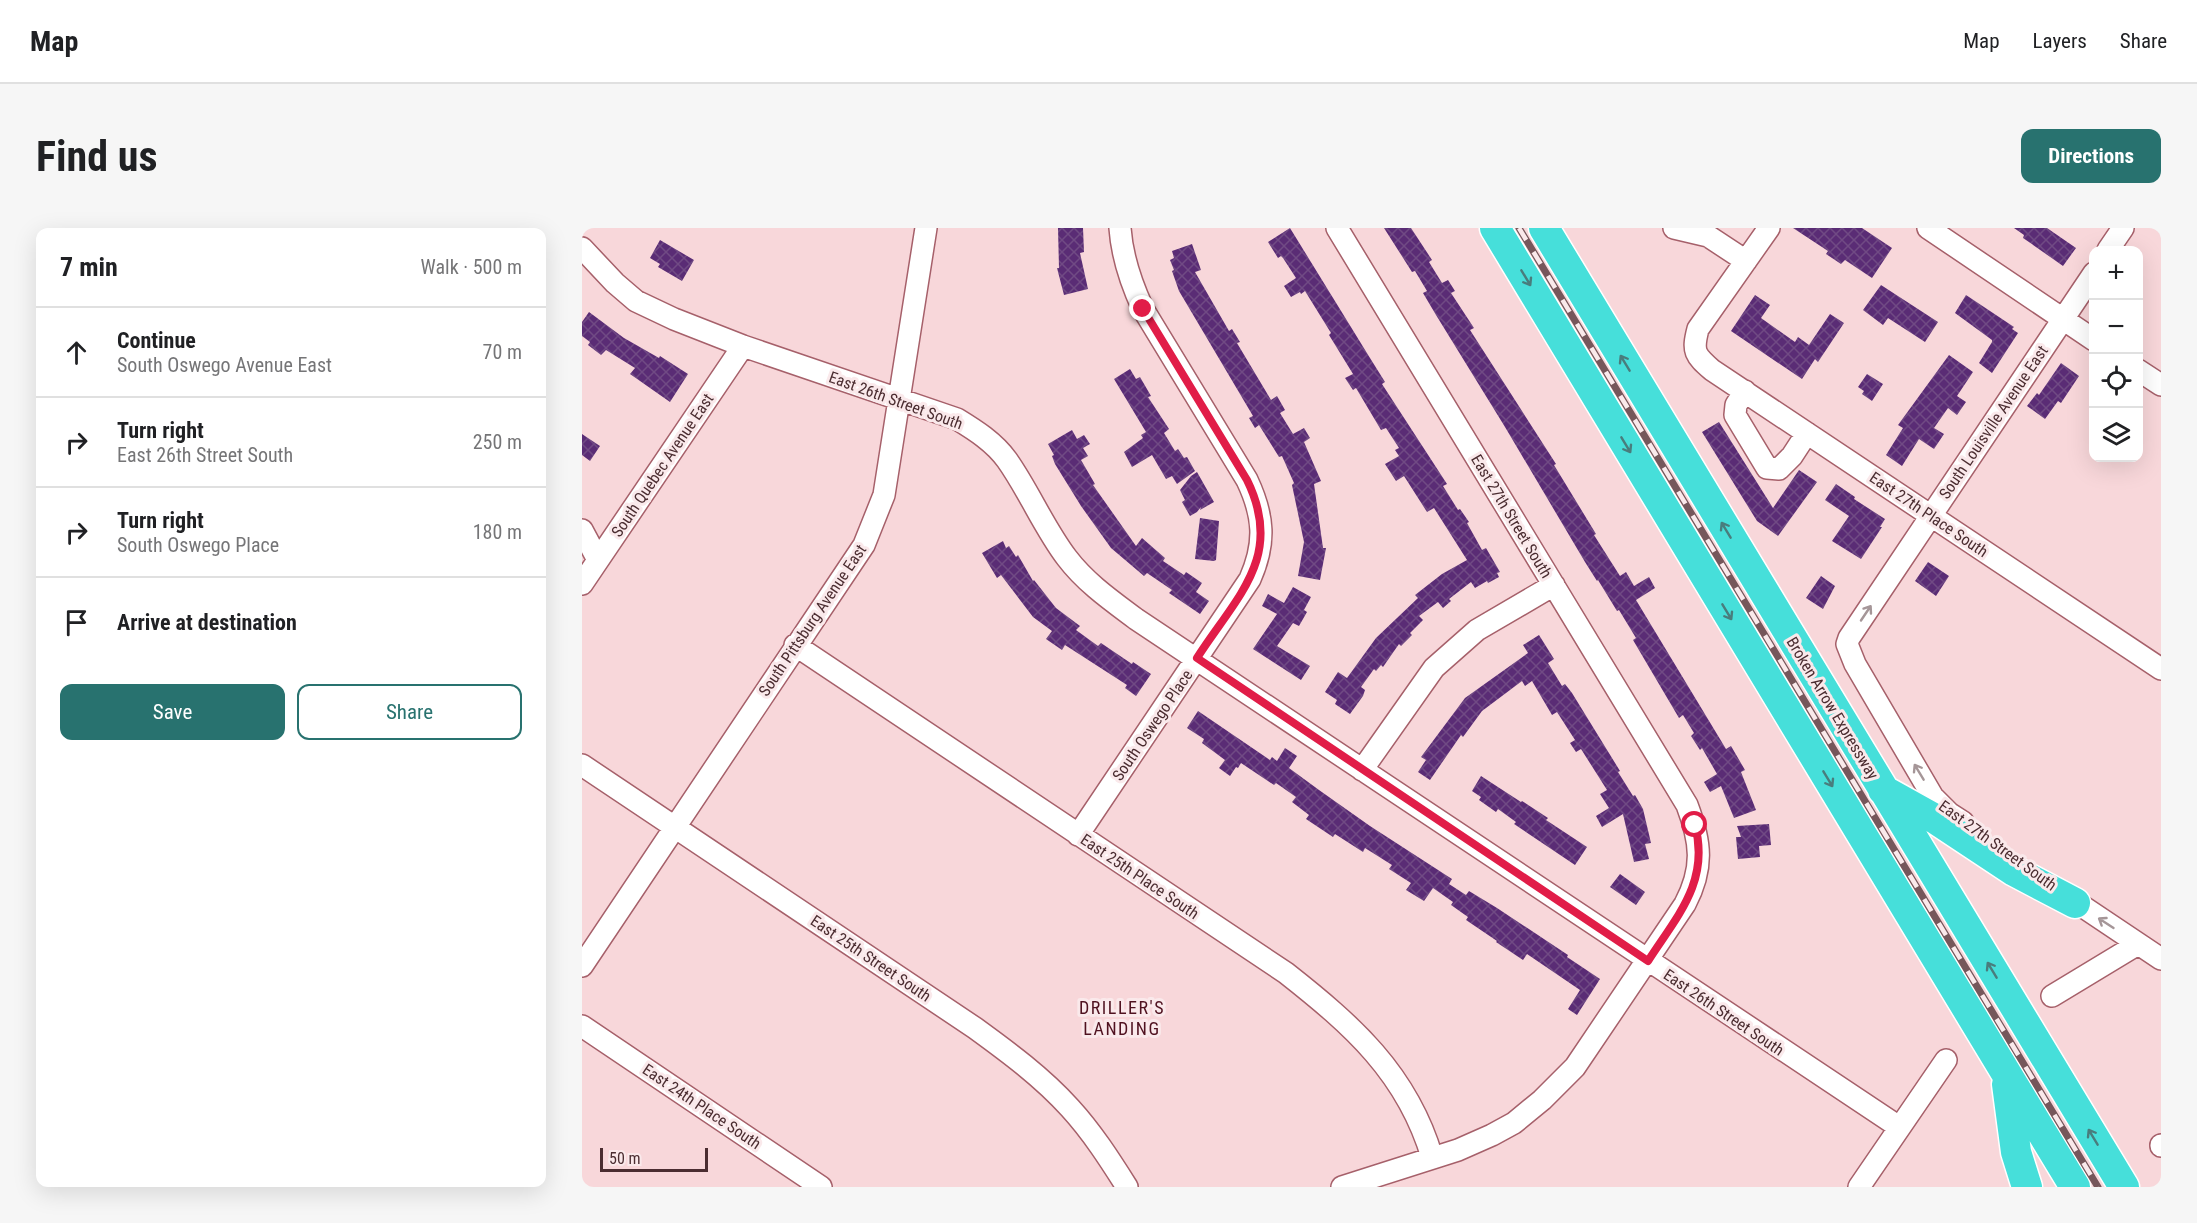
<!DOCTYPE html>
<html lang="en">
<head>
<meta charset="utf-8">
<style>
	body { margin:0; font-family:"Roboto Condensed",sans-serif; background:#f6f6f6; color:#202124 }
	.controls { position:absolute; right:18px; top:18px; display:grid; overflow:hidden; border-radius:12px; box-shadow:0 6px 24px #0002 }
	.controls button { width:54px; height:54px; display:grid; place-items:center; padding:0; border:0; border-bottom:2px solid #e0e0e0; background:#fff; color:#202124; font:30px sans-serif }
	.scale { position:absolute; left:18px; bottom:15px; width:108px; box-sizing:border-box; padding-left:6px; border:3px solid #4b2d31; border-top:0; font-size:16px; line-height:21px; white-space:nowrap; color:#4b2d31; -webkit-text-stroke:4px #fae9eb; paint-order:stroke }
	.stop { position:absolute; width:18px; height:18px; margin:-14px; border:4px solid #e11d48; border-radius:50%; background:#fff }
	.stop.end { background:#e11d48; border-color:#fff; box-shadow:0 2px 6px #0008 }
	.list { margin:0; padding:0; list-style:none }
	h2 { display:flex; justify-content:space-between; align-items:center; height:78px; margin:0; padding:0 24px; font-size:26px }
	h2 small { font-size:20px; font-weight:400; color:#757577 }
	.list li { display:grid; grid-template-columns:39px 1fr auto; gap:18px; align-items:center; box-sizing:border-box; height:90px; padding:0 24px; border-top:2px solid #e0e0e0 }
	.list b { display:block; font-size:22px; white-space:nowrap }
	.list p { margin:0; font-size:20px; white-space:nowrap; color:#757577 }
	.list em { font-size:20px; font-style:normal; color:#757577 }
	.actions { display:flex; gap:12px; padding:18px 24px }
	.actions a { flex:1; padding:14px 0; border:2px solid #28726f; border-radius:12px; text-align:center; font-size:21px; color:#28726f }
	.actions .main { background:#28726f; color:#fff }
	.icon { flex:none; width:33px; height:33px; fill:none; stroke:currentColor; stroke-width:2; stroke-linecap:round; stroke-linejoin:round }
	.map { position:relative; flex:none; width:1579px; height:959px; overflow:hidden; border-radius:12px }
	header { display:flex; align-items:center; gap:36px; box-sizing:border-box; height:84px; padding:0 30px; background:#fff; border-bottom:2px solid #e0e0e0 }
	header strong { font-size:28px }
	nav { display:flex; gap:33px; margin-inline-start:auto; font-size:21px }
	.intro { display:flex; align-items:center; justify-content:space-between; box-sizing:border-box; height:144px; padding:0 36px }
	h1 { margin:0; font-size:42px }
	.button { padding:15px 27px; border-radius:12px; background:#28726f; color:#fff; font-size:21px; font-weight:700 }
	main { display:flex; gap:36px; padding:0 36px }
	aside { flex:1; background:#fff; border-radius:12px; box-shadow:0 6px 24px #0002 }
	.map>svg:first-child { display:block }
	.building { fill:url(#building-cross-hatch) }
	.lines { fill:none; stroke-linecap:round; stroke-linejoin:round }
	.minor-casing { stroke:#a6606a; stroke-width:24 }
	.highway-casing { stroke:#fff; stroke-width:33 }
	.minor { stroke:#fff; stroke-width:21 }
	.highway { stroke:#46dfda; stroke-width:30 }
	.rail-casing { stroke:#76575b; stroke-width:7 }
	.rail { stroke:#fae9eb; stroke-width:4.5; stroke-dasharray:14; stroke-linecap:butt }
	.oneway { stroke:#497d7d }
	.oneway2 { stroke:#a59698 }
	.route { stroke:#e11d48; stroke-width:8 }
	.labels { text-anchor:middle; stroke-width:6; stroke-linejoin:round; paint-order:stroke }
	.street-label { font-size:16px; fill:#4b2d31; stroke:#fae9eb }
	.neighbourhood-label { font-size:18px; letter-spacing:1.5px; fill:#501220; stroke:#fae9eb }
</style>
</head>
<body>
<header>
<strong>Map</strong>
<nav><a>Map</a><a>Layers</a><a>Share</a></nav>
</header>
<div class="intro"><h1>Find us</h1><a class="button">Directions</a></div>
<main>
<aside>
<h2>7 min<small>Walk · 500 m</small></h2>
<ul class="list">
<li><svg class="icon" aria-label="ahead" viewBox="0 0 24 24"><path d="M12 20V5M6 11l6-6 6 6"/></svg><div><b>Continue</b><p>South Oswego Avenue East</p></div><em>70 m</em></li>
<li><svg class="icon" aria-label="right" viewBox="0 0 24 24"><path d="M7 20v-9h11M14 6l5 5-5 5"/></svg><div><b>Turn right</b><p>East 26th Street South</p></div><em>250 m</em></li>
<li><svg class="icon" aria-label="right" viewBox="0 0 24 24"><path d="M7 20v-9h11M14 6l5 5-5 5"/></svg><div><b>Turn right</b><p>South Oswego Place</p></div><em>180 m</em></li>
<li><svg class="icon" aria-label="arrive" viewBox="0 0 24 24"><path d="M6 21V4h12l-3 4 3 4H6"/></svg><div><b>Arrive at destination</b></div></li>
</ul>
<div class="actions"><a class="main">Save</a><a>Share</a></div>
</aside>
<div class="map">
<svg width="1579" height="959" viewBox="0 0 1579 959">
	<defs>
		<pattern id="building-cross-hatch" width="8" height="8" patternUnits="userSpaceOnUse" patternTransform="scale(1.5)"><rect width="8" height="8" fill="#5a2c75"/><path d="M0 0l8 8M0 8l8-8" fill="none" stroke="#704a84"/></pattern>
	</defs>
	<rect width="100%" height="100%" fill="#f8d7da"/>
	<path class="building" d="M 476,0 L 501,0 L 502,24 L 498,25 L 506,61 L 482,67 L 475,40 L 477,40 Z
		M 708,0 L 788,130 L 803,154 L 800,156 L 865,256 L 861,258 L 876,282 L 878,281 L 887,294 L 885,295 L 900,322 L 904,320 L 918,344 L 915,345 L 917,349 L 906,355 L 905,353 L 893,360 L 889,354 L 867,371 L 869,373 L 861,380 L 856,374 L 837,388 L 841,392 L 828,405 L 830,407 L 819,418 L 817,416 L 801,439 L 799,437 L 794,443 L 792,441 L 779,459 L 783,462 L 781,468 L 768,486 L 753,476 L 755,472 L 743,464 L 756,444 L 765,450 L 794,410 L 836,370 L 833,367 L 860,346 L 885,332 L 852,280 L 845,284 L 822,248 L 814,253 L 803,236 L 817,228 L 813,222 L 817,220 L 804,200 L 799,202 L 774,160 L 771,162 L 763,150 L 771,146 L 747,107 L 749,105 L 723,63 L 719,66 L 718,64 L 709,69 L 702,58 L 714,50 L 701,30 L 699,28 L 696,30 L 686,14 Z
		M 802,0 L 829,0 L 850,32 L 847,34 L 860,55 L 866,52 L 873,63 L 869,65 L 892,100 L 888,102 L 974,236 L 972,237 L 1014,306 L 1012,307 L 1038,348 L 1044,344 L 1052,358 L 1067,349 L 1073,360 L 1054,372 L 1144,521 L 1149,518 L 1163,542 L 1159,544 L 1174,582 L 1152,590 L 1139,558 L 1128,564 L 1122,554 L 1135,546 L 1120,520 L 1118,522 L 1109,508 L 1112,505 L 1101,487 L 1097,490 L 1051,412 L 1054,410 L 1037,382 L 1035,383 L 1016,352 L 1015,353 L 1003,334 L 923,199 L 854,87 L 841,65 L 845,63 L 833,43 L 830,44 Z
		M 1211,0 L 1280,0 L 1310,20 L 1290,50 L 1263,32 L 1259,36 L 1244,26 L 1246,23 Z
		M 1432,0 L 1465,0 L 1494,20 L 1481,38 L 1444,12 L 1441,10 L 1442,7 Z
		M 78,12 L 112,32 L 100,53 L 76,39 L 78,36 L 68,30 Z
		M 610,16 L 619,42 L 613,44 L 647,103 L 650,101 L 658,114 L 655,115 L 689,172 L 695,168 L 703,182 L 698,185 L 711,206 L 722,200 L 728,210 L 722,214 L 739,253 L 732,256 L 741,320 L 744,320 L 738,352 L 716,348 L 722,314 L 710,257 L 712,255 L 700,228 L 697,229 L 677,197 L 673,200 L 667,190 L 671,188 L 597,63 L 590,43 L 592,42 L 588,32 L 592,30 L 590,23 Z
		M 1299,57 L 1356,94 L 1343,114 L 1306,90 L 1301,97 L 1281,82 Z
		M 1173,67 L 1188,77 L 1179,90 L 1213,114 L 1216,109 L 1227,117 L 1248,86 L 1262,95 L 1236,134 L 1233,131 L 1220,151 L 1149,103 Z
		M 1384,67 L 1432,99 L 1430,101 L 1436,105 L 1410,145 L 1397,135 L 1410,114 L 1410,112 L 1373,85 Z
		M 7,84 L 42,110 L 77,130 L 78,128 L 106,146 L 88,174 L 48,146 L 53,140 L 24,122 L 19,127 L 6,117 L 8,114 L 0,108 L 0,94 Z
		M 1367,127 L 1391,144 L 1375,168 L 1384,174 L 1375,187 L 1366,180 L 1352,200 L 1362,206 L 1352,221 L 1337,211 L 1320,238 L 1304,227 L 1321,200 L 1316,197 Z
		M 1479,135 L 1497,148 L 1479,175 L 1476,173 L 1463,191 L 1445,178 L 1455,165 L 1457,167 Z
		M 548,141 L 554,151 L 558,149 L 569,168 L 566,169 L 587,201 L 582,205 L 593,223 L 596,221 L 602,230 L 605,229 L 613,243 L 595,256 L 590,248 L 584,251 L 570,227 L 550,239 L 542,224 L 561,210 L 559,207 L 564,204 L 532,151 Z
		M 1285,146 L 1301,156 L 1290,173 L 1280,166 L 1282,163 L 1276,159 Z
		M 1137,194 L 1191,280 L 1217,242 L 1235,254 L 1196,308 L 1175,293 L 1120,204 Z
		M 490,202 L 495,211 L 502,207 L 508,216 L 501,220 L 506,228 L 499,232 L 513,256 L 511,257 L 554,318 L 560,310 L 583,330 L 581,333 L 602,347 L 604,344 L 620,355 L 614,364 L 627,373 L 618,386 L 587,365 L 590,362 L 565,345 L 562,348 L 529,320 L 499,278 L 473,236 L 470,228 L 472,227 L 466,216 Z
		M 0,206 L 18,218 L 8,233 L 0,227 Z
		M 615,244 L 632,274 L 618,282 L 619,279 L 615,284 L 608,288 L 600,274 L 603,272 L 598,262 L 609,248 Z
		M 1254,256 L 1273,269 L 1272,271 L 1303,291 L 1298,299 L 1300,299 L 1279,331 L 1250,313 L 1267,288 L 1243,272 Z
		M 618,290 L 637,293 L 634,332 L 632,333 L 613,331 Z
		M 421,313 L 424,320 L 427,318 L 434,329 L 436,327 L 451,353 L 452,352 L 474,380 L 498,398 L 494,402 L 516,418 L 519,415 L 550,436 L 551,434 L 569,446 L 554,468 L 543,460 L 545,457 L 483,417 L 480,422 L 464,411 L 470,403 L 451,389 L 419,347 L 415,350 L 400,325 Z
		M 1346,334 L 1367,348 L 1354,368 L 1333,353 Z
		M 1239,348 L 1253,358 L 1241,381 L 1224,370 Z
		M 711,359 L 729,369 L 722,382 L 725,384 L 717,398 L 711,395 L 695,418 L 728,438 L 719,452 L 671,421 L 695,386 L 680,378 L 686,366 L 702,375 Z
		M 957,407 L 972,431 L 966,435 L 980,458 L 983,456 L 990,465 L 1038,543 L 1036,544 L 1051,568 L 1053,567 L 1061,581 L 1069,615 L 1063,616 L 1067,631 L 1052,634 L 1041,586 L 1020,599 L 1014,588 L 1027,580 L 1018,566 L 1025,562 L 999,521 L 994,524 L 988,515 L 993,512 L 975,484 L 970,487 L 950,453 L 943,458 L 940,453 L 900,483 L 881,509 L 879,507 L 848,552 L 836,544 L 844,532 L 839,529 L 883,470 L 946,425 L 941,417 Z
		M 616,483 L 688,532 L 690,529 L 695,533 L 703,520 L 715,528 L 707,540 L 737,562 L 788,598 L 870,651 L 867,656 L 884,667 L 887,663 L 915,680 L 986,727 L 985,729 L 1018,751 L 995,787 L 986,781 L 998,762 L 945,726 L 941,732 L 914,714 L 915,713 L 884,692 L 886,689 L 869,677 L 871,674 L 851,660 L 842,673 L 824,662 L 829,655 L 807,641 L 810,637 L 783,620 L 781,624 L 753,606 L 751,609 L 724,591 L 727,587 L 710,574 L 714,569 L 694,555 L 692,557 L 659,535 L 656,540 L 654,539 L 648,548 L 637,540 L 643,532 L 620,515 L 622,511 L 605,500 Z
		M 899,548 L 939,574 L 940,573 L 966,590 L 964,592 L 1005,619 L 993,637 L 932,596 L 934,594 L 916,581 L 914,584 L 897,572 L 899,569 L 890,563 Z
		M 1187,596 L 1189,617 L 1177,618 L 1178,629 L 1156,631 L 1154,609 L 1159,609 L 1155,598 Z
		M 1038,646 L 1063,664 L 1054,677 L 1028,659 Z"/>
	<g class="lines">
		<g class="minor-casing">
			<path id="minor" d="M 755,0 L 1105,577 C 1119,614 1122,640 1103,676 L 993,839 L 960,872 L 932,895 L 910,907 L 876,922 L 760,959
				M 1092,0 L 1126,8 L 1164,33
				M 1187,0 L 1116,101 C 1110,124 1113,127 1130,142 L 1579,441
				M 1346,0 L 1512,112
				M 0,20 L 33,55 L 54,73 L 92,91 L 161,118 L 375,191 C 393,202 412,214 425,232 C 447,263 462,300 485,330 C 504,355 530,373 554,391 L 1317,899
				M 1526,22 L 1541,0
				M 1556,142 L 1579,157
				M 1163,163 L 1154,177 L 1153,187 L 1185,240 L 1197,241 L 1210,228 L 1225,205
				M 0,302 L 16,332
				M 0,356 L 161,118
				M 213,417 L 704,745 C 770,797 825,845 850,929
				M 0,537 L 393,800 C 426,824 460,849 488,880 C 510,904 528,932 545,959
				M 780,542 L 852,440 L 895,402 L 972,357
				M 1381,594 L 1367,585 L 1351,569 L 1273,436 L 1265,416 L 1267,410 L 1512,45
				M 496,607 L 668,351 C 684,315 682,288 665,252 L 561,81 C 549,55 540,29 538,0
				M 1482,666 L 1579,731
				M 0,738 L 282,317 L 302,267 L 344,0
				M 1470,768 L 1556,716
				M 0,798 L 239,959
				M 1579,917 L 1579,918
				M 1277,959 L 1364,832"/>
		</g>
		<g class="highway-casing">
			<path id="highway" d="M 913,0 L 1493,959
				M 962,0 L 1542,959
				M 1301,562 L 1355,592 L 1432,643 L 1493,675
				M 1425,856 L 1434,924 L 1445,959"/>
		</g>
		<use href="#minor" class="minor"/>
		<use href="#highway" class="highway"/>
		<g class="rail-casing">
			<path id="rail" d="M 937,0 L 1516,959"/>
		</g>
		<use href="#rail" class="rail"/>
	</g>
	<defs><path id="oneway-shaft" d="M-6 0H5M1.5-3L5.5 0L1.5 3" fill="none" stroke-width="1.6" stroke-linecap="round" stroke-linejoin="round" transform="scale(1.5)"/></defs>
	<g class="oneway">
		<use href="#oneway-shaft" transform="translate(944 50) rotate(59)"/>
		<use href="#oneway-shaft" transform="translate(1043 135) rotate(-121)"/>
		<use href="#oneway-shaft" transform="translate(1044 217) rotate(59)"/>
		<use href="#oneway-shaft" transform="translate(1144 302) rotate(-121)"/>
		<use href="#oneway-shaft" transform="translate(1145 384) rotate(59)"/>
		<use href="#oneway-shaft" transform="translate(1246 551) rotate(59)"/>
		<use href="#oneway-shaft" transform="translate(1410 742) rotate(-121)"/>
		<use href="#oneway-shaft" transform="translate(1511 909) rotate(-121)"/>
	</g>
	<g class="oneway2">
		<use href="#oneway-shaft" transform="translate(1284 385) rotate(-56)"/>
		<use href="#oneway-shaft" transform="translate(1337 544) rotate(-121)"/>
		<use href="#oneway-shaft" transform="translate(1524 695) rotate(-147)"/>
	</g>
	<g class="lines">
		<path class="route" d="M 561,81 L 665,252 C 703,329 654,369 615,430 L 1066,733 C 1095,688 1128,654 1113,597"/>
	</g>
	<g class="labels">
		<g class="street-label">
			<text transform="translate(314 172) rotate(20)" y="6">East 26th Street South</text>
			<text transform="translate(1411 194) rotate(-56)" y="6">South Louisville Avenue East</text>
			<text transform="translate(80 237) rotate(-56)" y="6">South Quebec Avenue East</text>
			<text transform="translate(1347 286) rotate(34)" y="6">East 27th Place South</text>
			<text transform="translate(930 288) rotate(59)" y="6">East 27th Street South</text>
			<text transform="translate(230 392) rotate(-56)" y="6">South Pittsburg Avenue East</text>
			<text transform="translate(1251 480) rotate(59)" y="6">Broken Arrow Expressway</text>
			<text transform="translate(570 497) rotate(-56)" y="6">South Oswego Place</text>
			<text transform="translate(1416 617) rotate(36)" y="6">East 27th Street South</text>
			<text transform="translate(558 648) rotate(34)" y="6">East 25th Place South</text>
			<text transform="translate(289 730) rotate(34)" y="6">East 25th Street South</text>
			<text transform="translate(1142 784) rotate(34)" y="6">East 26th Street South</text>
			<text transform="translate(120 878) rotate(34)" y="6">East 24th Place South</text>
		</g>
		<g class="neighbourhood-label">
			<text x="540" y="786">DRILLER'S<tspan x="540" dy="21">LANDING</tspan></text>
		</g>
	</g>
</svg>
<div class="controls">
<button>+</button>
<button>−</button>
<button><svg class="icon" aria-label="locate" viewBox="0 0 24 24"><circle cx="12" cy="12" r="6"/><path d="M12 2v4M12 18v4M2 12h4M18 12h4"/></svg></button>
<button><svg class="icon" aria-label="layers" viewBox="0 0 24 24"><path d="M12 4l9 5-9 5-9-5zM3 14l9 5 9-5"/></svg></button>
</div>
<div class="scale">50 m</div>
<div class="stop" style="left:1113px;top:597px"></div>
<div class="stop end" style="left:561px;top:81px"></div>
</div>
</main>
</body>
</html>
